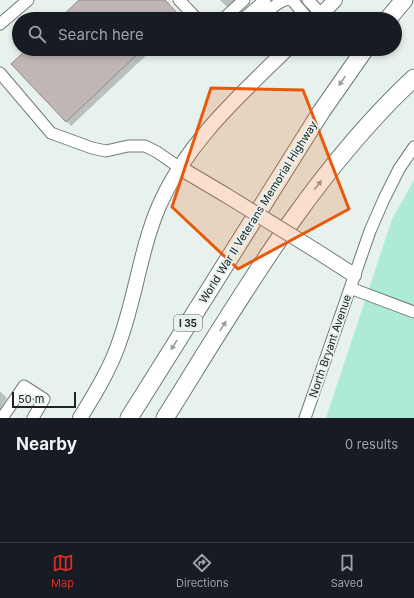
<!DOCTYPE html>
<html lang="en">
<head>
<meta charset="utf-8">
<style>
	body { margin:0; font-family:Inter,sans-serif; background:#242831; color:#f1f3f6 }
	.scale { position:absolute; left:12px; bottom:10px; width:64px; box-sizing:border-box; padding-left:4px; border:2px solid #202322; border-top:0; font-size:11px; line-height:14px; white-space:nowrap; color:#202322; -webkit-text-stroke:3px #e7f2ee; paint-order:stroke }
	.list { margin:0; padding:0; list-style:none }
	h2 { display:flex; justify-content:space-between; align-items:center; height:52px; margin:0; padding:0 16px; font-size:17px }
	h2 small { font-size:13px; font-weight:400; color:#9ea1a6 }
	.icon { flex:none; width:22px; height:22px; fill:none; stroke:currentColor; stroke-width:2; stroke-linecap:round; stroke-linejoin:round }
	.map { position:relative; flex:none; width:414px; height:418px; overflow:hidden }
	.search { position:absolute; background:#171b24; box-shadow:0 2px 6px #0003; left:12px; right:12px; top:12px; height:44px; display:flex; align-items:center; gap:10px; box-sizing:border-box; padding:0 14px; border-radius:22px; color:#9ea1a6; font-size:15px }
	.sheet { height:124px; background:#171b24 }
	nav { display:flex; justify-content:space-around; align-items:center; box-sizing:border-box; height:56px; border-top:1px solid #363941; background:#171b24; font-size:11px; color:#9ea1a6 }
	nav a { display:grid; justify-items:center; gap:2px }
	nav .on { color:#d93025 }
	.map>svg:first-child { display:block }
	.green { fill:#adebd8 }
	.shadow { fill:#0003 }
	.building { fill:#c1b6b6; stroke:#928888 }
	.lines { fill:none; stroke-linecap:round; stroke-linejoin:round }
	.minor-casing { stroke:#707a76; stroke-width:13 }
	.major-casing { stroke:#707a76; stroke-width:16 }
	.highway-casing { stroke:#707a76; stroke-width:19 }
	.minor { stroke:#fff; stroke-width:11 }
	.major { stroke:#fff; stroke-width:14 }
	.highway { stroke:#fff; stroke-width:17 }
	.major-bridge-casing { stroke:#707a76; stroke-width:16; stroke-linecap:butt }
	.major-bridge { stroke:#fff; stroke-width:14 }
	.oneway { fill:#9b9c9c }
	.marked { fill:#e8590c; fill-opacity:0.2; stroke:#e8590c; stroke-width:3; stroke-linejoin:round }
	.labels { text-anchor:middle; stroke-width:4; stroke-linejoin:round; paint-order:stroke }
	.shield { fill:#e7f2ee; stroke:#5c615f; stroke-width:1 }
	.shield-label { font-size:10px; font-weight:bold; fill:#202322 }
	.street-label { font-size:11px; fill:#202322; stroke:#e7f2ee }
</style>
</head>
<body>
<div class="map">
<svg width="414" height="418" viewBox="0 0 414 418">
	<rect width="100%" height="100%" fill="#e7f2ee"/>
	<path class="green" d="M 414,180 L 414,418 L 326,418 L 392,219 Z"/>
	<path class="shadow" d="M 81,0 L 164,0 L 182,19 L 60,19 Z
		M 220,0 L 236,0 L 228,8 Z
		M 28,49 L 153,49 L 71,126 L 13,64 Z
		M 0,391 L 7,398 L 0,410 Z"/>
	<path class="building" d="M 79,0 L 165,0 L 179,15 L 175,19 L 59,19 Z
		M 27,49 L 143,49 L 66,122 L 11,64 Z"/>
	<g class="lines">
		<g class="minor-casing">
			<path id="minor" d="M 179,0 L 197,19
				M 290,0 L 292,0 L 308,19
				M 308,0 L 321,14
				M 223,19 L 244,0
				M 243,19 L 265,0
				M 260,19 C 268,12 275,3 285,0
				M 0,24 L 28,0
				M 0,73 L 51,133 L 92,148 L 106,151 L 128,146 L 145,146 L 157,152 L 180,168
				M 350,288 L 414,312
				M 2,418 L 24,386 L 44,399 L 33,418
				M 305,418 L 370,231 L 384,199 L 399,169 L 414,147"/>
		</g>
		<g class="major-casing">
			<path id="major" d="M 317,19 L 335,0
				M 180,168 L 224,194
				M 315,250 L 354,275
				M 80,418 C 96,392 112,366 121,337 C 136,294 141,248 159,206 C 187,142 238,97 287,49"/>
		</g>
		<g class="highway-casing">
			<path id="highway" d="M 388,19 L 404,0
				M 129,418 L 321,112 L 365,49
				M 165,418 C 239,300 311,174 414,78"/>
		</g>
		<use href="#minor" class="minor"/>
		<use href="#major" class="major"/>
		<use href="#highway" class="highway"/>
		<g class="major-bridge-casing">
			<path id="major-bridge" d="M 224,194 L 315,250"/>
		</g>
		<use href="#major-bridge" class="major-bridge"/>
	</g>
	<defs><path id="oneway-solid" d="M-6-.8H1V-3.2L6.5 0L1 3.2V.8H-6Z"/></defs>
	<g class="oneway">
		<use href="#oneway-solid" transform="translate(342 81) rotate(125)"/>
		<use href="#oneway-solid" transform="translate(318 185) rotate(-52)"/>
		<use href="#oneway-solid" transform="translate(223 326) rotate(-57)"/>
		<use href="#oneway-solid" transform="translate(174 345) rotate(122)"/>
	</g>
	<path class="marked" d="M 211,88 L 303,90 L 349,209 L 238,269 L 172,207 Z"/>
	<g class="labels">
		<rect class="shield" x="174" y="315" width="28" height="16" rx="3"/>
		<g class="shield-label">
			<text x="188" y="327">I 35</text>
		</g>
		<g class="street-label">
			<text transform="translate(258 212) rotate(-58)" y="4">World War II Veterans Memorial Highway</text>
			<text transform="translate(330 346) rotate(-71)" y="4">North Bryant Avenue</text>
		</g>
	</g>
</svg>
<div class="scale">50 m</div>
<div class="search"><svg class="icon" aria-label="search" viewBox="0 0 24 24"><circle cx="10" cy="10" r="6"/><path d="M15 15l6 6"/></svg>Search here</div>
</div>
<section class="sheet">
<h2>Nearby<small>0 results</small></h2>
<ul class="list">
</ul>
</section>
<nav>
<a class="on"><svg class="icon" aria-label="map" viewBox="0 0 24 24"><path d="M3 6l6-2 6 2 6-2v14l-6 2-6-2-6 2zM9 4v14M15 6v14"/></svg>Map</a>
<a><svg class="icon" aria-label="directions" viewBox="0 0 24 24"><path d="M12 3l9 9-9 9-9-9zM9 14v-3h6M13 9l2 2-2 2"/></svg>Directions</a>
<a><svg class="icon" aria-label="saved" viewBox="0 0 24 24"><path d="M7 4h10v16l-5-4-5 4z"/></svg>Saved</a>
</nav>
</body>
</html>
